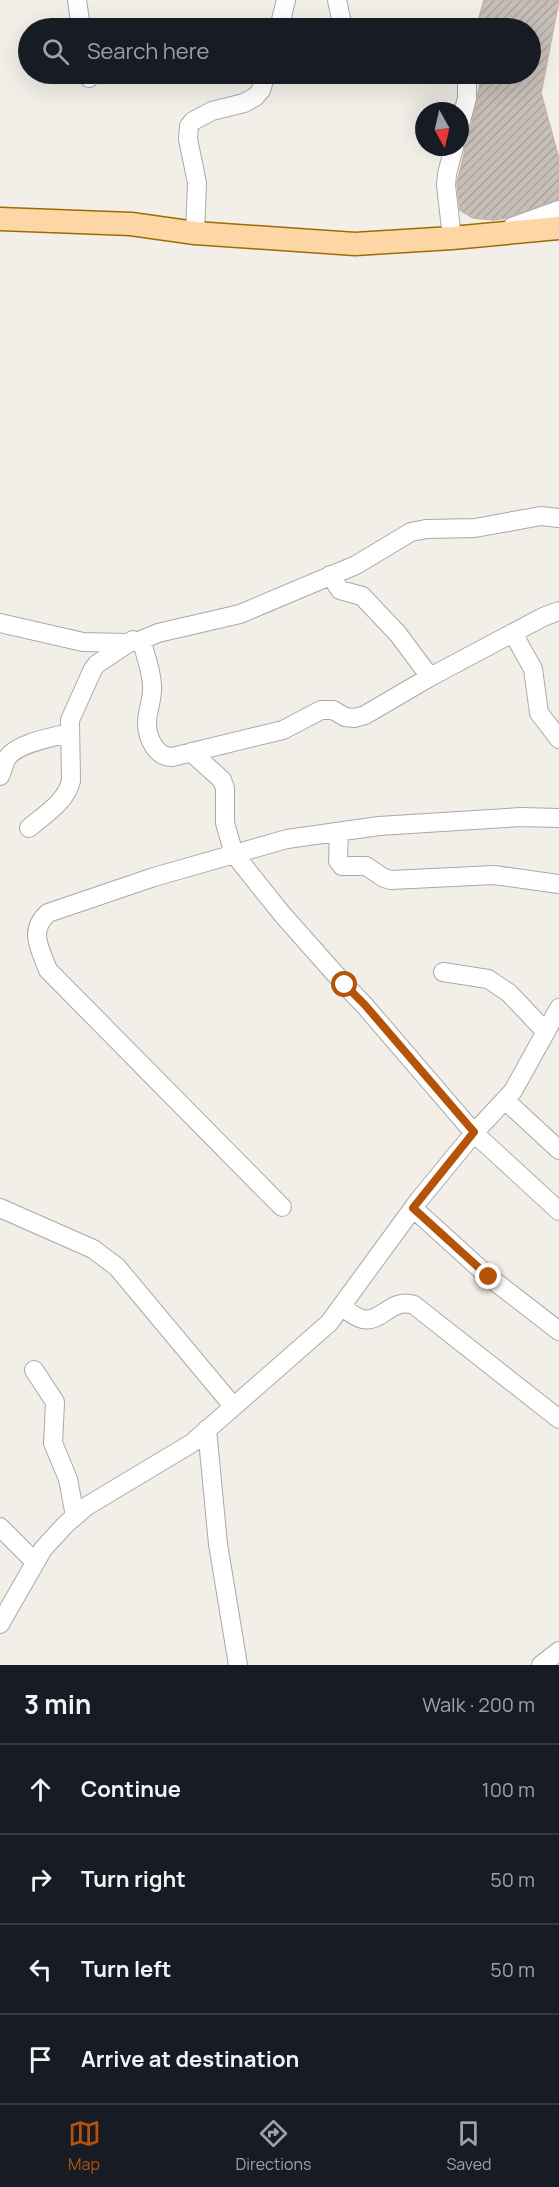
<!DOCTYPE html>
<html lang="en">
<head>
<meta charset="utf-8">
<style>
	body { margin:0; font-family:Manrope,sans-serif; background:#20242c; color:#f1f3f6 }
	.compass { position:absolute; left:415px; top:102px; width:54px; height:54px; border-radius:50%; background:#171b24; box-shadow:0 6px 24px #0002; rotate:172deg }
	.stop { position:absolute; width:18px; height:18px; margin:-14px; border:4px solid #b45309; border-radius:50%; background:#fff }
	.stop.end { background:#b45309; border-color:#fff; box-shadow:0 2px 6px #0008 }
	.list { margin:0; padding:0; list-style:none }
	h2 { display:flex; justify-content:space-between; align-items:center; height:78px; margin:0; padding:0 24px; font-size:26px }
	h2 small { font-size:20px; font-weight:400; color:#9ea1a6 }
	.list li { display:grid; grid-template-columns:39px 1fr auto; gap:18px; align-items:center; box-sizing:border-box; height:90px; padding:0 24px; border-top:2px solid #363941 }
	.list b { display:block; font-size:22px; white-space:nowrap }
	.list em { font-size:20px; font-style:normal; color:#9ea1a6 }
	.icon { flex:none; width:33px; height:33px; fill:none; stroke:currentColor; stroke-width:2; stroke-linecap:round; stroke-linejoin:round }
	.map { position:relative; flex:none; width:559px; height:1665px; overflow:hidden }
	.search { position:absolute; background:#171b24; box-shadow:0 6px 24px #0002; left:18px; right:18px; top:18px; height:66px; display:flex; align-items:center; gap:15px; box-sizing:border-box; padding:0 21px; border-radius:33px; color:#9ea1a6; font-size:22px }
	.sheet { height:438px; background:#171b24 }
	nav { display:flex; justify-content:space-around; align-items:center; box-sizing:border-box; height:84px; border-top:2px solid #363941; background:#171b24; font-size:16px; color:#9ea1a6 }
	nav a { display:grid; justify-items:center; gap:3px }
	nav .on { color:#b45309 }
	.map>svg:first-child { display:block }
	.building { fill:url(#building-hatch); stroke:#c4b6ab; stroke-width:1.5 }
	.lines { fill:none; stroke-linecap:round; stroke-linejoin:round }
	.minor-casing { stroke:#a9a9a9; stroke-width:20 }
	.major-casing { stroke:#a06b00; stroke-width:25 }
	.minor { stroke:#fff; stroke-width:18 }
	.major { stroke:#fcd6a4; stroke-width:22 }
	.route { stroke:#b45309; stroke-width:8 }
</style>
</head>
<body>
<div class="map">
<svg width="559" height="1665" viewBox="0 0 559 1665">
	<defs>
		<pattern id="building-hatch" width="6" height="6" patternUnits="userSpaceOnUse" patternTransform="scale(1.5)"><rect width="6" height="6" fill="#c7bfb8"/><path d="M-1 1l2-2M0 6l6-6M5 7l2-2" fill="none" stroke="#aba49e"/></pattern>
	</defs>
	<rect width="100%" height="100%" fill="#f2efe9"/>
	<path class="building" d="M 484,0 L 559,0 L 541,93 L 559,159 L 559,199 L 506,218 L 494,220 L 473,218 L 460,210 L 457,183 L 465,150 L 463,141 L 465,135 L 471,128 L 482,74 L 531,74 L 531,28 L 476,28 Z"/>
	<g class="lines">
		<g class="minor-casing">
			<path id="minor" d="M 77,0 L 81,28
				M 337,0 L 343,28
				M 279,28 L 286,0
				M 88,74 L 89,78
				M 460,125 L 467,98 L 467,74
				M 512,227 L 559,210
				M 195,233 L 197,183 L 188,139 L 189,126 L 193,121 L 212,111 L 244,103 L 255,97 L 261,90 L 266,74
				M 452,238 L 446,185 L 447,174 L 454,147
				M 330,575 L 340,590 L 362,596 L 398,634 L 430,677
				M 0,623 L 83,642 L 127,643
				M 513,633 L 533,669 L 539,713 L 559,739
				M 139,641 L 158,633 L 240,614 L 356,565 L 411,532 L 426,529 L 475,528 L 541,516 L 559,518
				M 191,752 L 222,780 L 225,788 L 225,823 L 234,854 L 282,914 L 345,985 L 365,1006 L 474,1133 L 559,1211
				M 0,776 C 3,770 4,763 7,758 C 17,743 53,737 69,733
				M 29,828 C 44,815 66,802 71,781 L 70,720 L 93,669 L 97,664 L 133,640 L 143,645 C 146,658 152,673 152,686 C 153,699 147,711 147,723 C 147,738 156,757 172,757 L 283,730 L 321,710 L 333,710 L 345,717 L 355,718 L 365,715 L 430,677 L 543,617 L 559,611
				M 339,832 L 338,861 L 342,866 L 366,866 L 384,878 L 391,880 L 494,875 L 559,884
				M 443,972 L 488,979 L 509,993 L 546,1032
				M 505,1100 L 559,1150
				M 282,1207 L 48,970 C 40,948 28,931 48,913 L 154,877 L 287,839 L 379,826 L 521,817 L 559,818
				M 0,1208 L 93,1249 L 117,1267 L 233,1406
				M 413,1208 L 489,1277 L 559,1331
				M 342,1307 C 348,1311 356,1318 363,1319 C 382,1323 391,1297 414,1305 L 559,1419
				M 34,1370 L 55,1402 L 53,1443 L 68,1479 L 75,1516
				M 207,1429 L 218,1544 L 238,1665
				M 0,1527 L 35,1562
				M 0,1624 L 43,1549 L 66,1524 L 87,1506 L 192,1443 L 329,1323 L 419,1200 L 474,1133 L 513,1091 L 559,1008
				M 541,1665 L 559,1651"/>
		</g>
		<g class="major-casing">
			<path id="major" d="M 0,219 L 131,224 L 195,233 L 355,244 L 452,238 L 559,228"/>
		</g>
		<use href="#minor" class="minor"/>
		<use href="#major" class="major"/>
	</g>
	<g class="lines">
		<path class="route" d="M 345,985 L 365,1005 L 474,1132 L 413,1208 L 489,1277"/>
	</g>
</svg>
<svg class="compass" viewBox="-18 -18 36 36"><path d="M0-13l5 13h-10z" fill="#e53935"/><path d="M0 13l5-13h-10z" fill="#9ea1a6"/></svg>
<div class="stop" style="left:345px;top:985px"></div>
<div class="stop end" style="left:489px;top:1277px"></div>
<div class="search"><svg class="icon" aria-label="search" viewBox="0 0 24 24"><circle cx="10" cy="10" r="6"/><path d="M15 15l6 6"/></svg>Search here</div>
</div>
<section class="sheet">
<h2>3 min<small>Walk · 200 m</small></h2>
<ul class="list">
<li><svg class="icon" aria-label="ahead" viewBox="0 0 24 24"><path d="M12 20V5M6 11l6-6 6 6"/></svg><div><b>Continue</b></div><em>100 m</em></li>
<li><svg class="icon" aria-label="right" viewBox="0 0 24 24"><path d="M7 20v-9h11M14 6l5 5-5 5"/></svg><div><b>Turn right</b></div><em>50 m</em></li>
<li><svg class="icon" aria-label="left" viewBox="0 0 24 24"><path d="M17 20v-9H6M10 6l-5 5 5 5"/></svg><div><b>Turn left</b></div><em>50 m</em></li>
<li><svg class="icon" aria-label="arrive" viewBox="0 0 24 24"><path d="M6 21V4h12l-3 4 3 4H6"/></svg><div><b>Arrive at destination</b></div></li>
</ul>
</section>
<nav>
<a class="on"><svg class="icon" aria-label="map" viewBox="0 0 24 24"><path d="M3 6l6-2 6 2 6-2v14l-6 2-6-2-6 2zM9 4v14M15 6v14"/></svg>Map</a>
<a><svg class="icon" aria-label="directions" viewBox="0 0 24 24"><path d="M12 3l9 9-9 9-9-9zM9 14v-3h6M13 9l2 2-2 2"/></svg>Directions</a>
<a><svg class="icon" aria-label="saved" viewBox="0 0 24 24"><path d="M7 4h10v16l-5-4-5 4z"/></svg>Saved</a>
</nav>
</body>
</html>
